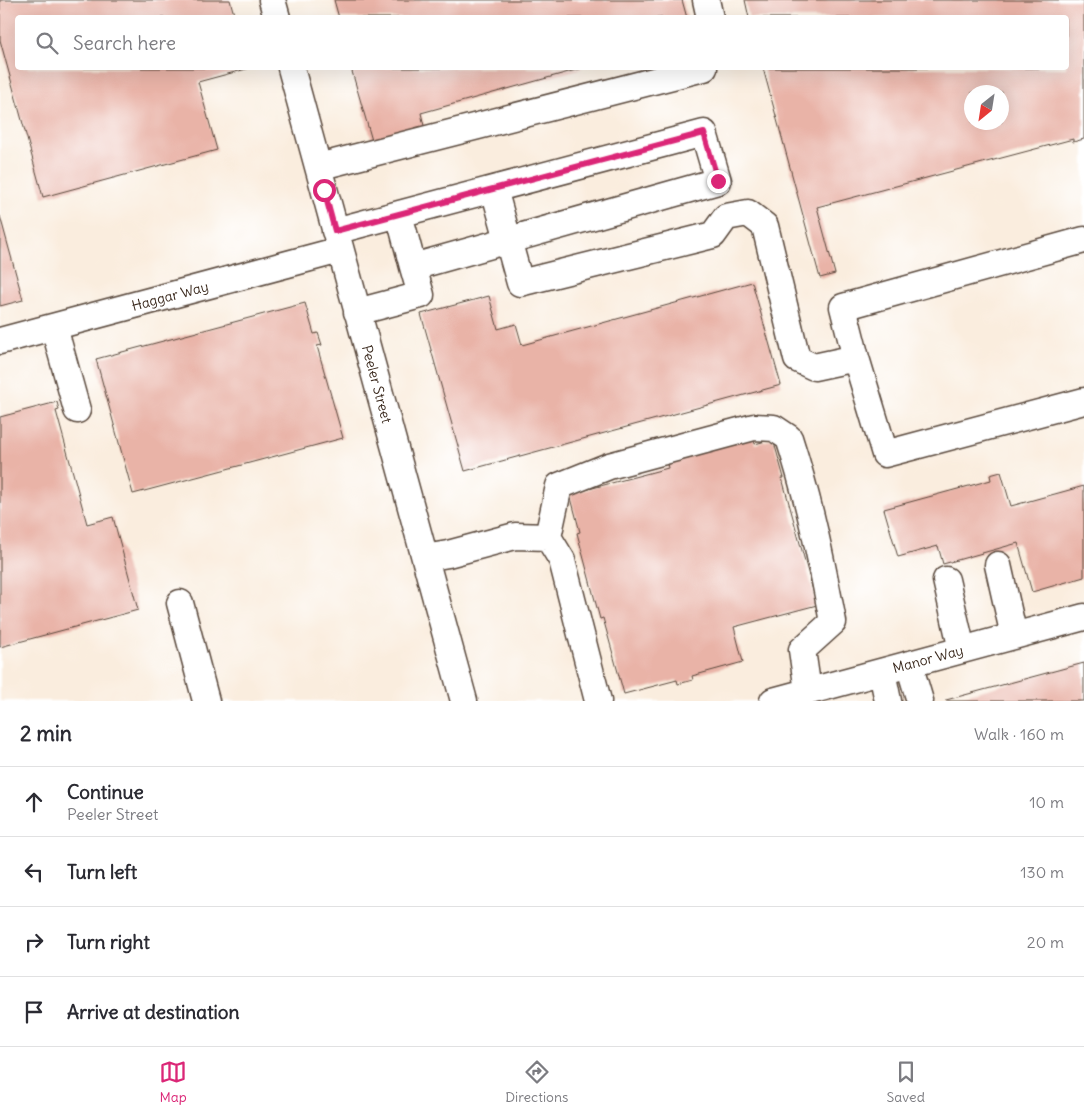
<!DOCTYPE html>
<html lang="en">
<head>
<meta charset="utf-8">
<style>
	body { margin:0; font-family:Delius,sans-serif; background:#f2f2f3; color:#2b2b33 }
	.compass { position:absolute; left:964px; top:85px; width:45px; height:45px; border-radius:50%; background:#fff; box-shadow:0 5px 20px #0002; rotate:210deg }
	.stop { position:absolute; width:15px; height:15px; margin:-11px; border:4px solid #db2777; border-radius:50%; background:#fff }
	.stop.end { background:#db2777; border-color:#fff; box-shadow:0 1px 5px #0008 }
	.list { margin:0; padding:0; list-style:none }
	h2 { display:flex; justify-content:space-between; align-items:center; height:65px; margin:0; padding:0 20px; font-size:21px }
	h2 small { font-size:16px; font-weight:400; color:#7c7c81 }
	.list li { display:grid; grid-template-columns:32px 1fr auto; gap:15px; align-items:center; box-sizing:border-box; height:70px; padding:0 20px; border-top:1px solid #e1e1e2 }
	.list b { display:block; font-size:19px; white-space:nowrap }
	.list p { margin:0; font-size:16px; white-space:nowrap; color:#7c7c81 }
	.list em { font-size:16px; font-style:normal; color:#7c7c81 }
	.icon { flex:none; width:28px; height:28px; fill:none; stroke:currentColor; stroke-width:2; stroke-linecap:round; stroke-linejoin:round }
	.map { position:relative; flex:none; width:1084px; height:701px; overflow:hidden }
	.search { position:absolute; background:#fff; box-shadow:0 5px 20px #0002; left:15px; right:15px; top:15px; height:55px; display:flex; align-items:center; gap:12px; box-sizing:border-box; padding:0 18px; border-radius:5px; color:#7c7c81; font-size:19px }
	.sheet { height:345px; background:#fff }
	nav { display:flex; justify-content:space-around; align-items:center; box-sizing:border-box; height:70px; border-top:1px solid #e1e1e2; background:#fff; font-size:14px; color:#7c7c81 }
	nav a { display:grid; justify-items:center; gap:2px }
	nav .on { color:#db2777 }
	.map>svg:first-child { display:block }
	.building { fill:#e9b3a7; fill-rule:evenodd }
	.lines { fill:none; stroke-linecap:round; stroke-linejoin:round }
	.minor-casing { stroke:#58473b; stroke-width:29 }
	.minor { stroke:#fff; stroke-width:26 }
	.route { stroke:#db2777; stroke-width:6 }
	.labels { text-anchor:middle; stroke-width:4; stroke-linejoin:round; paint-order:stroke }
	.street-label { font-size:14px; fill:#3b2a1e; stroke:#fff }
</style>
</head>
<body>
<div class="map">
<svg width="1084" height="701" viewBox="0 0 1084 701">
	<rect width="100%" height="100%" fill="#fff"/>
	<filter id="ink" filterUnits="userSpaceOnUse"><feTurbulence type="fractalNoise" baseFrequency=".02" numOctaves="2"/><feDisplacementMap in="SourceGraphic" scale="10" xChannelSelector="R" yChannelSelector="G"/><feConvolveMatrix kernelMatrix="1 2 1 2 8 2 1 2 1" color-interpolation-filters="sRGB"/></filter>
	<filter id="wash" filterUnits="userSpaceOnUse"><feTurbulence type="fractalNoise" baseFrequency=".0096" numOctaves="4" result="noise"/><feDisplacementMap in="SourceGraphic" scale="20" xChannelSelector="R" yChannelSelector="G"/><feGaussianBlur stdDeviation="1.12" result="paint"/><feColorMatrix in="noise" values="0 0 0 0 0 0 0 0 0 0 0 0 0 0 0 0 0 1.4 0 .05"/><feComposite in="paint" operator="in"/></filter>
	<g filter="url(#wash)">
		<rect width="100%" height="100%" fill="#faedde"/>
		<g id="blocks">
			<path class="building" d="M 0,0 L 230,0 L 235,18 L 18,18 L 18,68 L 250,68 L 198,82 L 217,150 L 43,197 L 0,40 Z
				M 334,0 L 682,0 L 687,18 L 339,18 Z
				M 745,0 L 1084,0 L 1084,139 L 1073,142 L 1073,139 L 817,207 L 835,274 L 820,278 L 763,68 L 1066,68 L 1066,18 L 749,18 ZM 972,92 L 1002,92 L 1002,122 L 972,122 Z
				M 351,68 L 583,68 L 421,113 L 425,130 L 373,144 Z
				M 0,216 L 23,300 L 0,306 Z
				M 752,282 L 781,385 L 465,471 L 421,314 L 489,296 L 498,329 L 516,324 L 522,345 Z
				M 305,303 L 314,334 L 318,333 L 322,345 L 317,346 L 343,438 L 133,494 L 96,359 Z
				M 57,402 L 59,410 L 56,411 L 87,524 L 113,517 L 138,610 L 0,647 L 0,417 Z
				M 753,436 L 755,444 L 773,439 L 784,478 L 782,478 L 817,605 L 734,627 L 743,662 L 692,676 L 693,680 L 678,684 L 677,680 L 624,694 L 603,618 L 600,619 L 577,533 L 580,532 L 570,494 L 668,468 L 666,459 Z
				M 1001,472 L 1011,506 L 1084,486 L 1084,577 L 1032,592 L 1018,543 L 943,564 L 938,546 L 898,557 L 884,509 L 991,480 L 990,475 Z
				M 1084,663 L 1084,701 L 946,701 L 946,700 Z"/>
		</g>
	</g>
	<g filter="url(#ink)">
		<use href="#blocks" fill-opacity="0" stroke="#58473b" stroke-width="1"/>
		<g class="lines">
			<g class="minor-casing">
				<path id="minor" d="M 272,0 L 277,18
					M 706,0 L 710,18
					M 291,68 L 464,701
					M 318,167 L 704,68
					M 494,189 L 520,283 L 713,235 L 726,217 L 748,213 L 765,226 L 797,359 L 814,367 L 856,358 L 843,307 L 1084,240
					M 399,214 L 413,267
					M 335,231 L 704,133 L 718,181 L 413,267 L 421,295 L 357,312
					M 54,327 L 77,410
					M 0,341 L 340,250
					M 856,358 L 885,454 L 1084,401
					M 548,537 L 559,486 L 609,466 L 754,427 L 774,428 L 789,438 C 809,500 821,558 833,622 L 802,650 L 808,691
					M 425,558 L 448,554 L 515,536 L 548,537 L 562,560 L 598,701
					M 998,565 L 1014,636
					M 946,580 L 962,650
					M 180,603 L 206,701
					M 909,664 L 920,701
					M 882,672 L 888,701
					M 773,701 L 1084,617"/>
			</g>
			<use href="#minor" class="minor"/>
		</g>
	</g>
	<g class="lines" filter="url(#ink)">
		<path class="route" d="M 324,190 L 335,231 L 704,133 L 718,181"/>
	</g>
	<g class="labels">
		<g class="street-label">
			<text transform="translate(170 296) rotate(-15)" y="5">Haggar Way</text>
			<text transform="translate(377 384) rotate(75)" y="5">Peeler Street</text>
			<text transform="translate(928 659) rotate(-15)" y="5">Manor Way</text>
		</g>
	</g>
</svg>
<svg class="compass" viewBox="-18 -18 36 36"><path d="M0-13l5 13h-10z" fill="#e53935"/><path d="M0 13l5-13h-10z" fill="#7c7c81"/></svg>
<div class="stop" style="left:324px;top:190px"></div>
<div class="stop end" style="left:718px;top:181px"></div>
<div class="search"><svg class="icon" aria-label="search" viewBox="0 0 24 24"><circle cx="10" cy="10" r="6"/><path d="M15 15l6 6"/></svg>Search here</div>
</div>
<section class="sheet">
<h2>2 min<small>Walk · 160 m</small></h2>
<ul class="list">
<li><svg class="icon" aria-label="ahead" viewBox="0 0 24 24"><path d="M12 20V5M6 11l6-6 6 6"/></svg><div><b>Continue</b><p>Peeler Street</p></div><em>10 m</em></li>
<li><svg class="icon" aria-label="left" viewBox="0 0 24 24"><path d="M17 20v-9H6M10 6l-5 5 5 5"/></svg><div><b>Turn left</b></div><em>130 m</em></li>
<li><svg class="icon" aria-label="right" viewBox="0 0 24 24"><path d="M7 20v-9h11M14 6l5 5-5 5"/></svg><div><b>Turn right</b></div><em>20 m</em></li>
<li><svg class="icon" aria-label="arrive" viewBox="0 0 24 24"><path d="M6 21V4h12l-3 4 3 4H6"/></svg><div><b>Arrive at destination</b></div></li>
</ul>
</section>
<nav>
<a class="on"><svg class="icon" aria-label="map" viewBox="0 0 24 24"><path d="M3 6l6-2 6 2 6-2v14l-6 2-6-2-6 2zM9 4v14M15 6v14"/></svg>Map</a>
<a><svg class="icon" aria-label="directions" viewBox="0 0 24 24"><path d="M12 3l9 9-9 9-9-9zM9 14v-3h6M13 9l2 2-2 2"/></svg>Directions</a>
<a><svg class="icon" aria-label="saved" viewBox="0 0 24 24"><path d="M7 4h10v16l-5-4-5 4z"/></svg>Saved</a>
</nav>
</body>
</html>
